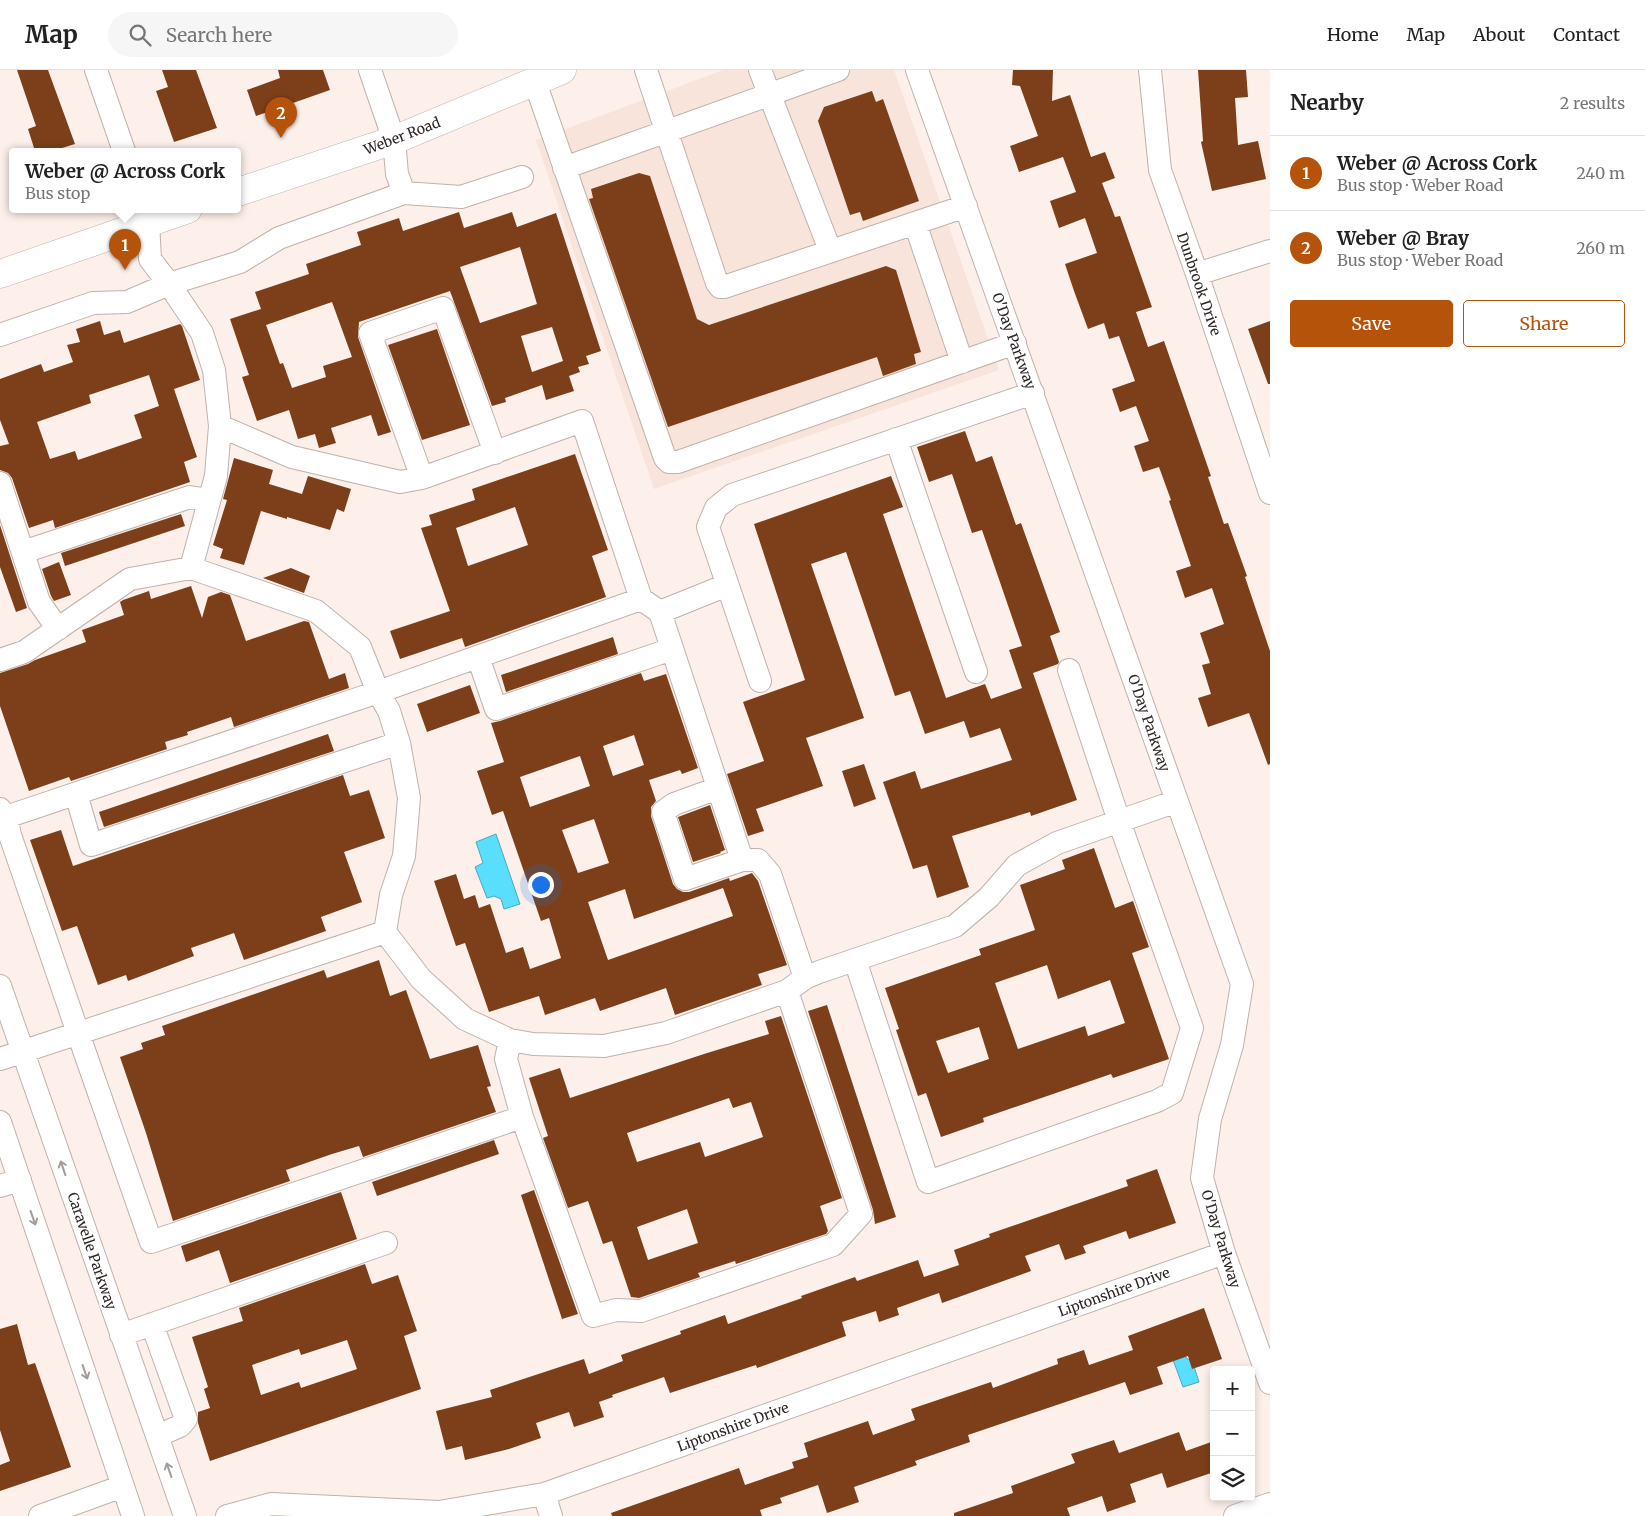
<!DOCTYPE html>
<html lang="en">
<head>
<meta charset="utf-8">
<style>
	body { margin:0; font-family:Merriweather,serif; background:#f6f6f6; color:#222 }
	.controls { position:absolute; right:15px; bottom:15px; display:grid; overflow:hidden; border-radius:5px; box-shadow:0 2px 8px #0003 }
	.controls button { width:45px; height:45px; display:grid; place-items:center; padding:0; border:0; border-bottom:1px solid #e0e0e0; background:#fff; color:#222; font:25px sans-serif }
	.you { position:absolute; left:540px; top:814px; width:18px; height:18px; margin:-12px; border:4px solid #fff; border-radius:50%; background:#1a73e8; box-shadow:0 0 0 8px #1a73e833 }
	.badge { display:grid; place-items:center; width:32px; height:32px; border-radius:50%; background:#b45309; color:#fff; font-size:16px; font-weight:700 }
	.pin { position:absolute; translate:-50% -41px; filter:drop-shadow(0 1px 2px #0008) }
	.pin::after { content:''; position:absolute; top:26px; width:18px; height:15px; background:inherit; clip-path:polygon(0 0,100% 0,50% 100%) }
	.popup { position:absolute; left:9px; top:78px; width:232px; height:65px; box-sizing:border-box; display:grid; place-content:center; border-radius:5px; background:#fff; filter:drop-shadow(0 1px 4px #0005); font-size:16px; white-space:nowrap; color:#767676 }
	.popup b { font-size:19px; color:#222 }
	.popup::after { content:''; position:absolute; left:50%; top:100%; margin-left:-10px; border:10px solid transparent; border-top-color:#fff }
	.list { margin:0; padding:0; list-style:none }
	h2 { display:flex; justify-content:space-between; align-items:center; height:65px; margin:0; padding:0 20px; font-size:21px }
	h2 small { font-size:16px; font-weight:400; color:#767676 }
	.list li { display:grid; grid-template-columns:32px 1fr auto; gap:15px; align-items:center; box-sizing:border-box; height:75px; padding:0 20px; border-top:1px solid #e0e0e0 }
	.list b { display:block; font-size:19px; white-space:nowrap }
	.list p { margin:0; font-size:16px; white-space:nowrap; color:#767676 }
	.list em { font-size:16px; font-style:normal; color:#767676 }
	.actions { display:flex; gap:10px; padding:15px 20px }
	.actions a { flex:1; padding:11px 0; border:1px solid #b45309; border-radius:5px; text-align:center; font-size:18px; color:#b45309 }
	.actions .main { background:#b45309; color:#fff }
	.icon { flex:none; width:28px; height:28px; fill:none; stroke:currentColor; stroke-width:2; stroke-linecap:round; stroke-linejoin:round }
	.map { position:relative; flex:none; width:1270px; height:1446px; overflow:hidden }
	header { display:flex; align-items:center; gap:30px; box-sizing:border-box; height:70px; padding:0 25px; background:#fff; border-bottom:1px solid #e0e0e0 }
	header strong { font-size:24px }
	nav { display:flex; gap:28px; margin-inline-start:auto; font-size:18px }
	.search { width:350px; height:45px; background:#f6f6f6; display:flex; align-items:center; gap:12px; box-sizing:border-box; padding:0 18px; border-radius:28px; color:#767676; font-size:19px }
	main { display:flex }
	aside { flex:1; background:#fff }
	.map>svg:first-child { display:block }
	.built { fill:#f8e4da }
	.water { fill:#5adefe; stroke:#4ca7bd }
	.building { fill:#7c3f1a; fill-rule:evenodd }
	.lines { fill:none; stroke-linecap:round; stroke-linejoin:round }
	.minor-casing { stroke:#beb2ac; stroke-width:24 }
	.major-casing { stroke:#beb2ac; stroke-width:29 }
	.minor { stroke:#fff; stroke-width:22 }
	.major { stroke:#fff; stroke-width:28 }
	.oneway { stroke:#a09d9c }
	.labels { text-anchor:middle; stroke-width:5; stroke-linejoin:round; paint-order:stroke }
	.street-label { font-size:14px; fill:#2b2624; stroke:#fff }
</style>
</head>
<body>
<header>
<strong>Map</strong>
<div class="search"><svg class="icon" aria-label="search" viewBox="0 0 24 24"><circle cx="10" cy="10" r="6"/><path d="M15 15l6 6"/></svg>Search here</div>
<nav><a>Home</a><a>Map</a><a>About</a><a>Contact</a></nav>
</header>
<main>
<div class="map">
<svg width="1270" height="1446" viewBox="0 0 1270 1446">
	<rect width="100%" height="100%" fill="#fdf0ea"/>
	<path class="built" d="M 723,0 L 894,0 L 999,300 L 654,419 L 536,70 Z"/>
	<path class="water" d="M 496,764 L 520,834 L 504,839 L 501,829 L 494,826 L 487,828 L 475,797 L 483,793 L 476,772 Z
		M 1183,1285 L 1189,1290 L 1192,1290 L 1199,1312 L 1183,1317 L 1172,1287 Z"/>
	<path class="building" d="M 17,0 L 48,0 L 75,74 L 62,78 L 64,81 L 35,81 L 28,59 L 36,56 Z
		M 162,0 L 196,0 L 217,58 L 174,72 L 156,21 L 168,17 Z
		M 278,0 L 323,0 L 330,20 L 256,46 L 247,20 L 280,8 Z
		M 1013,0 L 1053,0 L 1052,31 L 1070,25 L 1091,87 L 1105,82 L 1115,108 L 1102,113 L 1115,147 L 1120,146 L 1152,237 L 1136,242 L 1148,277 L 1164,271 L 1211,406 L 1208,407 L 1224,454 L 1228,453 L 1247,506 L 1245,507 L 1270,581 L 1270,694 L 1268,695 L 1249,643 L 1208,657 L 1198,628 L 1211,624 L 1202,595 L 1210,593 L 1200,563 L 1224,554 L 1212,518 L 1185,528 L 1176,501 L 1191,496 L 1169,431 L 1171,430 L 1159,397 L 1143,402 L 1134,376 L 1149,371 L 1136,336 L 1120,342 L 1112,319 L 1135,311 L 1119,266 L 1109,269 L 1104,253 L 1088,259 L 1074,221 L 1065,194 L 1097,183 L 1085,148 L 1059,158 L 1050,131 L 1076,122 L 1063,87 L 1019,102 L 1010,76 L 1038,66 L 1020,16 L 1012,15 Z
		M 1198,0 L 1246,0 L 1248,27 L 1235,28 L 1238,75 L 1258,71 L 1266,109 L 1212,121 L 1201,72 L 1203,71 Z
		M 872,21 L 876,32 L 883,29 L 919,131 L 863,151 L 860,142 L 850,145 L 818,51 L 824,37 Z
		M 639,103 L 650,106 L 697,249 L 709,255 L 886,196 L 896,200 L 921,282 L 914,284 L 916,294 L 883,306 L 877,287 L 668,357 L 589,129 L 593,128 L 591,119 Z
		M 459,142 L 464,158 L 512,142 L 517,157 L 556,143 L 601,281 L 586,286 L 589,294 L 578,297 L 580,302 L 569,306 L 574,321 L 546,330 L 542,315 L 505,328 L 506,332 L 492,336 L 450,221 L 359,252 L 358,267 L 391,362 L 378,366 L 371,345 L 331,358 L 336,373 L 319,378 L 315,364 L 298,369 L 289,340 L 257,351 L 242,307 L 249,305 L 230,249 L 261,239 L 255,222 L 309,204 L 306,194 L 361,175 L 357,162 L 399,148 L 403,161 ZM 520,177 L 537,234 L 480,253 L 460,197 ZM 332,232 L 352,287 L 323,296 L 326,307 L 292,318 L 283,293 L 280,294 L 266,255 ZM 552,257 L 563,291 L 532,302 L 521,266 Z
		M 100,251 L 104,265 L 120,260 L 124,273 L 180,254 L 182,256 L 200,310 L 174,319 L 197,387 L 184,392 L 190,412 L 55,458 L 53,450 L 29,458 L 12,408 L 8,403 L 0,400 L 0,376 L 9,374 L 0,350 L 0,309 L 41,294 L 44,302 L 73,292 L 67,275 L 80,272 L 76,259 ZM 149,305 L 159,336 L 134,345 L 142,368 L 78,390 L 75,381 L 50,389 L 37,352 L 91,333 L 89,325 Z
		M 1270,251 L 1270,314 L 1268,314 L 1248,259 Z
		M 437,259 L 470,355 L 422,370 L 388,275 Z
		M 965,361 L 976,392 L 992,386 L 1016,455 L 1021,453 L 1060,562 L 1050,566 L 1059,592 L 1058,594 L 1033,603 L 1077,730 L 1031,746 L 1030,742 L 952,766 L 969,817 L 937,828 L 927,795 L 913,799 L 883,712 L 915,701 L 921,719 L 1012,690 L 1000,658 L 970,668 L 964,651 L 925,664 L 910,621 L 895,626 L 846,482 L 811,494 L 864,648 L 806,668 L 823,716 L 756,739 L 764,761 L 748,766 L 727,704 L 764,691 L 743,632 L 805,610 L 754,454 L 891,406 L 903,437 L 883,444 L 946,628 L 985,614 L 991,629 L 1022,618 L 1009,580 L 1022,576 L 982,460 L 972,463 L 952,404 L 929,412 L 917,377 Z
		M 575,384 L 608,480 L 592,486 L 606,527 L 465,577 L 462,568 L 400,589 L 390,561 L 450,541 L 421,458 L 432,455 L 429,445 L 475,430 L 472,419 ZM 515,437 L 528,475 L 468,496 L 456,458 Z
		M 234,388 L 273,400 L 269,414 L 302,424 L 308,406 L 351,419 L 344,442 L 337,439 L 330,460 L 287,447 L 287,449 L 261,441 L 244,495 L 220,488 L 223,479 L 213,475 L 227,430 L 223,429 Z
		M 181,444 L 185,456 L 65,496 L 61,483 Z
		M 0,455 L 27,538 L 16,542 L 0,497 Z
		M 59,492 L 71,525 L 54,531 L 51,526 L 42,499 Z
		M 291,498 L 310,506 L 304,523 L 263,508 Z
		M 191,516 L 202,548 L 208,527 L 221,522 L 230,525 L 246,571 L 304,551 L 309,552 L 329,609 L 345,603 L 349,618 L 234,657 L 231,647 L 187,662 L 188,665 L 165,672 L 167,679 L 71,711 L 69,707 L 29,721 L 0,636 L 0,603 L 28,594 L 35,590 L 86,572 L 82,560 L 124,545 L 120,532 L 123,530 L 149,521 L 151,529 Z
		M 613,567 L 618,584 L 506,622 L 501,605 Z
		M 641,603 L 644,611 L 666,604 L 698,698 L 682,704 L 680,700 L 649,710 L 656,731 L 651,737 L 651,746 L 673,814 L 677,819 L 683,822 L 689,822 L 729,808 L 730,811 L 752,803 L 758,811 L 787,895 L 758,904 L 762,915 L 675,945 L 666,918 L 600,941 L 595,928 L 545,945 L 539,926 L 489,942 L 465,873 L 456,876 L 434,811 L 456,804 L 464,829 L 475,825 L 479,838 L 490,834 L 506,883 L 523,877 L 530,899 L 561,888 L 549,848 L 541,851 L 503,741 L 492,745 L 477,701 L 504,692 L 491,653 L 500,651 ZM 634,665 L 644,695 L 613,706 L 603,676 ZM 580,686 L 590,716 L 530,737 L 520,707 ZM 594,749 L 609,793 L 578,803 L 562,760 ZM 723,818 L 733,846 L 608,890 L 588,832 L 625,819 L 634,849 Z
		M 470,615 L 480,643 L 427,662 L 417,634 Z
		M 328,664 L 334,681 L 104,757 L 99,742 Z
		M 864,694 L 876,729 L 854,737 L 842,701 Z
		M 343,705 L 350,726 L 369,720 L 385,768 L 344,782 L 362,832 L 321,847 L 326,861 L 244,890 L 234,863 L 191,878 L 194,886 L 128,911 L 126,905 L 98,915 L 77,856 L 62,861 L 30,770 L 61,760 L 73,796 Z
		M 710,735 L 725,780 L 720,782 L 721,783 L 693,792 L 678,747 Z
		M 1094,778 L 1115,838 L 1133,831 L 1149,877 L 1132,883 L 1169,989 L 1113,1008 L 1111,1004 L 983,1048 L 984,1052 L 941,1067 L 926,1023 L 918,1026 L 896,960 L 899,959 L 885,918 L 981,885 L 979,879 L 1035,860 L 1020,815 L 1065,799 L 1062,790 ZM 1047,895 L 1058,929 L 1110,910 L 1125,953 L 1088,966 L 1085,956 L 1018,979 L 995,913 ZM 979,957 L 989,989 L 948,1003 L 936,971 Z
		M 379,890 L 390,926 L 406,920 L 430,989 L 478,975 L 491,1016 L 487,1017 L 496,1042 L 363,1087 L 359,1076 L 332,1084 L 286,1100 L 290,1111 L 173,1151 L 146,1063 L 120,987 L 143,979 L 141,973 L 165,965 L 162,956 L 324,900 L 327,908 Z
		M 827,935 L 896,1147 L 875,1154 L 873,1140 L 808,941 Z
		M 781,946 L 842,1128 L 820,1136 L 828,1161 L 826,1164 L 736,1194 L 735,1191 L 698,1203 L 700,1207 L 639,1228 L 631,1227 L 612,1171 L 603,1174 L 588,1131 L 568,1138 L 543,1068 L 548,1066 L 529,1008 L 560,998 L 570,1028 L 704,984 L 769,964 L 765,951 ZM 729,1028 L 733,1038 L 751,1032 L 763,1067 L 705,1087 L 700,1072 L 637,1092 L 627,1063 ZM 687,1139 L 698,1173 L 648,1190 L 637,1157 Z
		M 494,1070 L 499,1084 L 377,1126 L 372,1112 Z
		M 1157,1099 L 1176,1153 L 1129,1169 L 1126,1161 L 1083,1176 L 1086,1183 L 1065,1190 L 1059,1174 L 1025,1186 L 1031,1201 L 942,1233 L 939,1223 L 897,1238 L 899,1245 L 879,1252 L 876,1241 L 842,1252 L 846,1266 L 757,1298 L 756,1295 L 670,1323 L 664,1307 L 612,1325 L 613,1327 L 599,1332 L 604,1347 L 574,1357 L 569,1342 L 536,1353 L 541,1368 L 509,1379 L 465,1390 L 462,1376 L 446,1380 L 436,1341 L 492,1327 L 490,1320 L 584,1289 L 589,1304 L 623,1291 L 621,1285 L 681,1264 L 680,1261 L 725,1245 L 728,1254 L 802,1228 L 801,1226 L 855,1207 L 857,1211 L 918,1190 L 924,1207 L 959,1195 L 954,1180 L 990,1167 L 989,1164 L 1128,1116 L 1126,1110 Z
		M 534,1120 L 578,1244 L 562,1249 L 521,1125 Z
		M 341,1122 L 357,1169 L 230,1213 L 219,1180 L 186,1192 L 181,1176 Z
		M 365,1194 L 372,1214 L 398,1205 L 417,1261 L 404,1266 L 421,1319 L 210,1391 L 198,1353 L 198,1342 L 210,1338 L 204,1319 L 208,1317 L 192,1267 L 243,1251 L 239,1238 ZM 347,1270 L 357,1299 L 301,1318 L 299,1312 L 261,1325 L 252,1295 L 299,1279 L 301,1285 Z
		M 1204,1238 L 1222,1289 L 1192,1299 L 1188,1286 L 1157,1297 L 1163,1314 L 1130,1325 L 1125,1312 L 968,1365 L 970,1372 L 915,1391 L 917,1395 L 854,1417 L 859,1432 L 827,1443 L 818,1415 L 780,1428 L 782,1433 L 760,1440 L 762,1446 L 612,1446 L 611,1443 L 739,1398 L 745,1415 L 794,1398 L 792,1392 L 808,1387 L 804,1373 L 868,1351 L 873,1365 L 915,1350 L 911,1339 L 991,1312 L 993,1318 L 1058,1294 L 1057,1289 L 1084,1280 L 1089,1295 L 1133,1280 L 1128,1266 Z
		M 17,1254 L 28,1295 L 35,1293 L 71,1397 L 0,1421 L 0,1395 L 10,1391 L 0,1360 L 0,1259 Z
		M 1179,1362 L 1186,1381 L 1214,1371 L 1214,1402 L 1167,1418 L 1162,1403 L 1130,1414 L 1136,1432 L 1107,1442 L 1102,1426 L 1067,1438 L 1070,1446 L 954,1446 L 954,1443 L 1013,1423 L 1011,1416 L 1075,1393 L 1071,1384 L 1114,1370 L 1119,1383 Z"/>
	<g class="lines">
		<g class="minor-casing">
			<path id="minor" d="M 96,0 L 124,81
				M 370,0 L 394,70 L 397,104 L 404,123
				M 646,0 L 717,213 L 720,217 L 724,217 L 966,136
				M 760,0 L 830,180
				M 917,0 L 1242,914 L 1232,975 L 1210,1049 L 1202,1108 L 1224,1183 L 1270,1313
				M 1150,0 L 1160,100 L 1197,204 L 1270,423
				M 535,12 L 665,388 L 669,392 L 678,392 L 1015,273
				M 564,98 L 838,0
				M 143,139 L 148,152 L 150,189 L 169,214 L 202,263 L 214,300 L 220,356 L 216,406 L 191,498
				M 915,153 L 962,292
				M 1197,204 L 1270,181
				M 0,265 L 93,233 L 127,232 L 169,214 L 240,192 L 279,168 L 404,123 L 461,127 L 522,107
				M 220,356 L 292,387 L 400,412 L 422,408 L 582,351 L 641,529 L 660,542 L 742,790 L 758,790 L 770,804 L 805,908
				M 896,369 L 976,602
				M 422,408 L 370,263 L 443,238 L 495,383
				M 0,413 L 39,532 L 58,559
				M 23,482 L 190,427 L 209,430
				M 660,542 L 727,515
				M 478,587 L 496,639 L 672,579
				M 0,590 L 24,582 L 130,509 L 191,498 L 316,541 L 360,577 L 378,622 L 389,641 L 399,673 L 409,728 L 404,786 L 391,825 L 385,862
				M 760,611 L 708,457 L 716,438 L 732,425 L 1033,323
				M 718,718 L 674,734 L 663,742 L 685,809 L 742,790
				M 76,724 L 91,775 L 399,673
				M 0,739 L 6,747 L 378,622 L 641,529
				M 6,747 L 10,765 L 78,963 L 151,1172 L 522,1047
				M 855,890 L 928,1112 L 1157,1031 L 1172,1023 L 1192,958 L 1119,751 L 1069,600
				M 0,916 L 185,1446
				M 510,970 L 506,989 L 522,1047 L 593,1246 L 616,1240 L 641,1241 L 833,1175 L 861,1144 L 787,921
				M 0,989 L 385,862 L 421,909 L 465,949 L 510,970 L 533,974 L 604,976 L 666,963 L 787,921 L 805,908 L 819,902 L 955,856 L 989,827 L 1017,795 L 1057,773 L 1177,731
				M 0,1052 L 133,1446
				M 0,1116 L 20,1110
				M 152,1254 L 186,1349 L 180,1356 L 157,1366
				M 121,1265 L 386,1173
				M 544,1424 L 551,1446
				M 40,1446 L 123,1416
				M 227,1446 L 271,1434 L 439,1442 L 544,1424 L 1224,1183
				M 1235,1446 L 1270,1434"/>
		</g>
		<g class="major-casing">
			<path id="major" d="M 238,122 L 394,70 L 562,0
				M 0,204 L 188,139"/>
		</g>
		<use href="#minor" class="minor"/>
		<use href="#major" class="major"/>
	</g>
	<defs><path id="oneway-shaft" d="M-6 0H5M1.5-3L5.5 0L1.5 3" fill="none" stroke-width="1.6" stroke-linecap="round" stroke-linejoin="round" transform="scale(1.25)"/></defs>
	<g class="oneway">
		<use href="#oneway-shaft" transform="translate(63 1098) rotate(-109)"/>
		<use href="#oneway-shaft" transform="translate(33 1148) rotate(71)"/>
		<use href="#oneway-shaft" transform="translate(85 1302) rotate(71)"/>
		<use href="#oneway-shaft" transform="translate(169 1400) rotate(-109)"/>
	</g>
	<g class="labels">
		<g class="street-label">
			<text transform="translate(402 66) rotate(-21)" y="5">Weber Road</text>
			<text transform="translate(1199 214) rotate(71)" y="5">Dunbrook Drive</text>
			<text transform="translate(1014 271) rotate(70)" y="5">O'Day Parkway</text>
			<text transform="translate(1149 653) rotate(71)" y="5">O'Day Parkway</text>
			<text transform="translate(1221 1169) rotate(73)" y="5">O'Day Parkway</text>
			<text transform="translate(92 1181) rotate(71)" y="5">Caravelle Parkway</text>
			<text transform="translate(1114 1222) rotate(-20)" y="5">Liptonshire Drive</text>
			<text transform="translate(733 1357) rotate(-20)" y="5">Liptonshire Drive</text>
		</g>
	</g>
</svg>
<div class="controls">
<button>+</button>
<button>−</button>
<button><svg class="icon" aria-label="layers" viewBox="0 0 24 24"><path d="M12 4l9 5-9 5-9-5zM3 14l9 5 9-5"/></svg></button>
</div>
<div class="you"></div>
<div class="pin badge" style="left:125px;top:200px">1</div>
<div class="popup"><b>Weber @ Across Cork</b>Bus stop</div>
<div class="pin badge" style="left:281px;top:68px">2</div>
</div>
<aside>
<h2>Nearby<small>2 results</small></h2>
<ul class="list">
<li><span class="badge">1</span><div><b>Weber @ Across Cork</b><p>Bus stop · Weber Road</p></div><em>240 m</em></li>
<li><span class="badge">2</span><div><b>Weber @ Bray</b><p>Bus stop · Weber Road</p></div><em>260 m</em></li>
</ul>
<div class="actions"><a class="main">Save</a><a>Share</a></div>
</aside>
</main>
</body>
</html>
